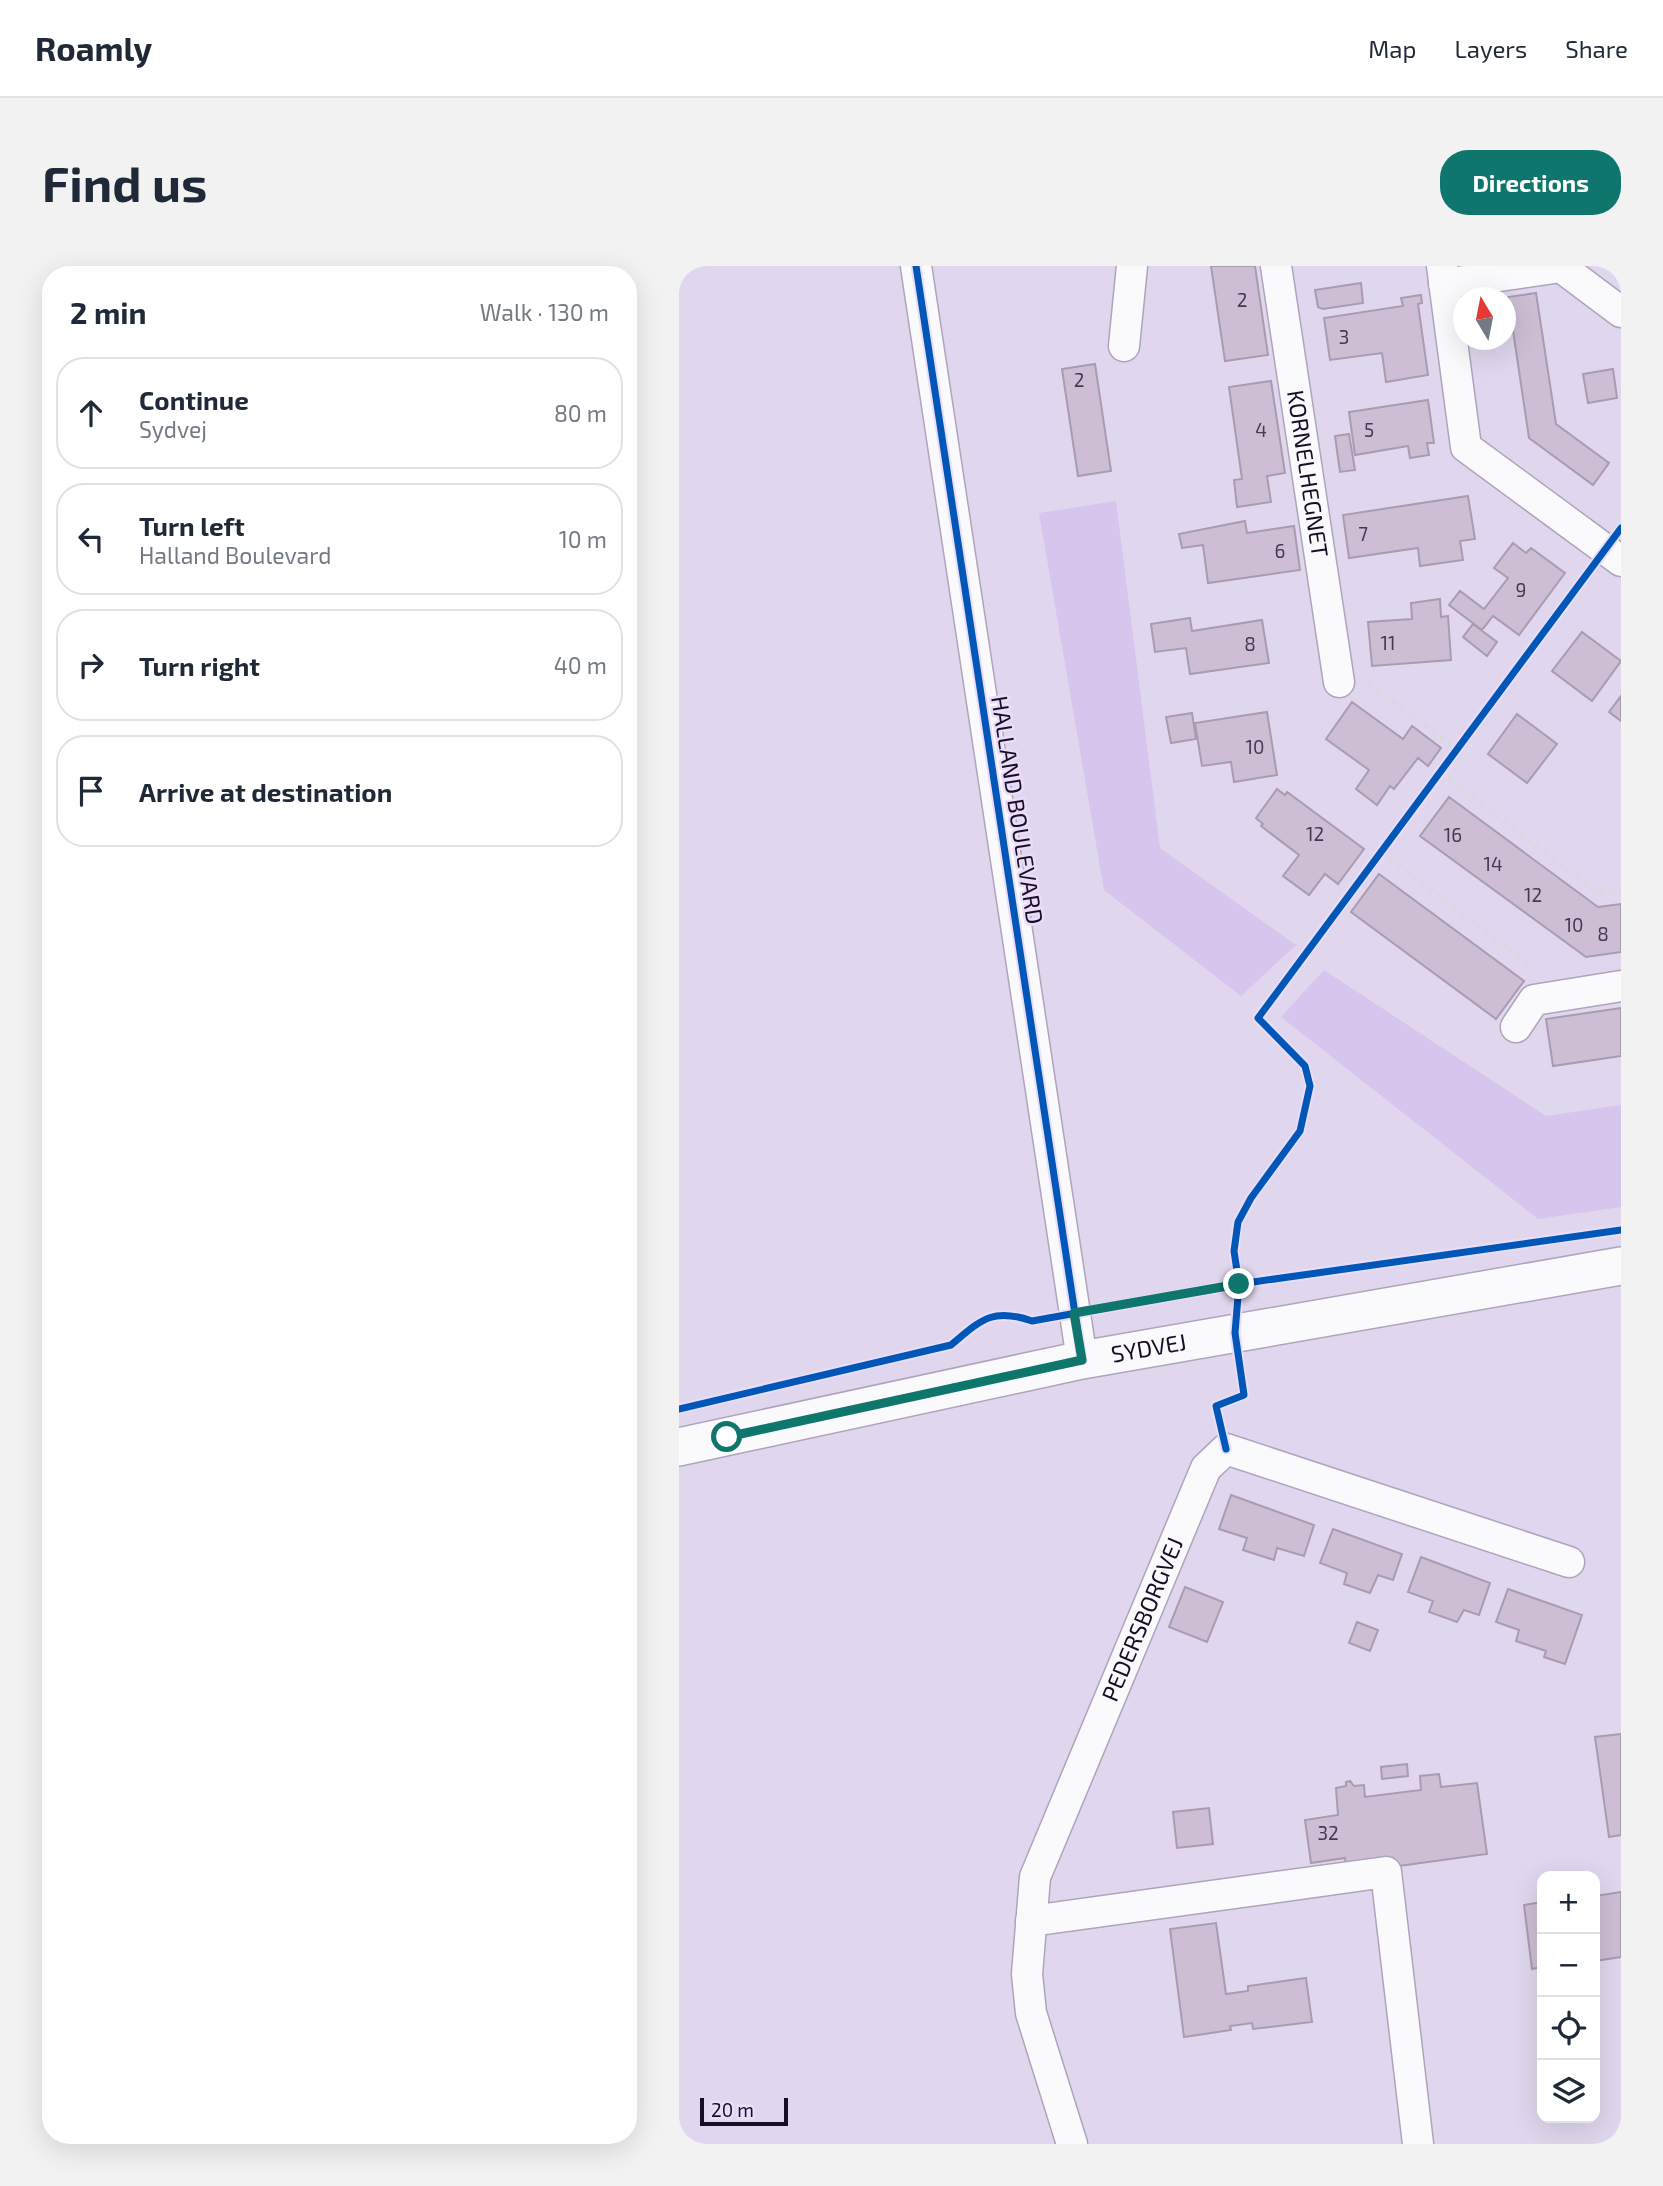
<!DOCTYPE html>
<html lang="en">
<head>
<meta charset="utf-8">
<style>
	body { margin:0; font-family:"Exo 2",sans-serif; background:#f2f2f3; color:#1f2937 }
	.controls { position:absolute; right:21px; bottom:21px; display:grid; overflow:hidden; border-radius:14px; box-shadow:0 7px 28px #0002 }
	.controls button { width:63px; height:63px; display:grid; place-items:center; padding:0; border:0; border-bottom:2px solid #e0e1e3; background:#fff; color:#1f2937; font:35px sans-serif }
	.compass { position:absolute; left:774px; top:21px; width:63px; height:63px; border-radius:50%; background:#fff; box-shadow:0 7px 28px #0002; rotate:350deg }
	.scale { position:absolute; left:21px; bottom:18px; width:88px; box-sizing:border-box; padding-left:7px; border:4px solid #190d26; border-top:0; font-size:19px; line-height:24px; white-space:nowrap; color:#190d26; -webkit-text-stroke:5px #e9ddfa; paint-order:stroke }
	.stop { position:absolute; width:21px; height:21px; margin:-16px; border:5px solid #0f766e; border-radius:50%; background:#fff }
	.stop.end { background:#0f766e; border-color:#fff; box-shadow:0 2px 7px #0008 }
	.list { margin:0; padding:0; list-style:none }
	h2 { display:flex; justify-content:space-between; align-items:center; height:91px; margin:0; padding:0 28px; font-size:30px }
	h2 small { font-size:23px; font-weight:400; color:#747a83 }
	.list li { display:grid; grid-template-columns:46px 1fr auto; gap:21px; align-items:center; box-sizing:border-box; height:112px; margin:0 14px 14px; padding:0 14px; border:2px solid #e0e1e3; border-radius:28px }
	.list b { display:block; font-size:26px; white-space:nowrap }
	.list p { margin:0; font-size:23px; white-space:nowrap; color:#747a83 }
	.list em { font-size:23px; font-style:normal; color:#747a83 }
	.icon { flex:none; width:38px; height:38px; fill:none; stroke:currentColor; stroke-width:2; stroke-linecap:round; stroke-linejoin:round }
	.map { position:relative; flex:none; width:942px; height:1878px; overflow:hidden; border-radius:28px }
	header { display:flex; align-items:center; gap:42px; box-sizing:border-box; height:98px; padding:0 35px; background:#fff; border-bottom:2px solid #e0e1e3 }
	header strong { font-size:33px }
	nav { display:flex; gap:38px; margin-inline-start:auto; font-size:24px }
	.intro { display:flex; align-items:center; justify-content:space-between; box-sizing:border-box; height:168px; padding:0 42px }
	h1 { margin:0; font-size:49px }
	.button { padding:18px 32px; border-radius:28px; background:#0f766e; color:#fff; font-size:24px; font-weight:700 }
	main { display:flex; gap:42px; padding:0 42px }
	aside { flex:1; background:#fff; border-radius:28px; box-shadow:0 7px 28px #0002 }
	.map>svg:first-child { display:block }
	.green { fill:#d6c5ed }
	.building { fill:#cdbed4; stroke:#a99bb0; stroke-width:2 }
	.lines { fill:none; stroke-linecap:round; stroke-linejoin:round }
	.minor-casing { stroke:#aea4bb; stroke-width:33 }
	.major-casing { stroke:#aea4bb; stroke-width:40 }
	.path { stroke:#dbd8df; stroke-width:4.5; stroke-dasharray:5 5; stroke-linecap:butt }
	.minor { stroke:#faf9fc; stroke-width:30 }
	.major { stroke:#faf9fc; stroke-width:37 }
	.cycleway-casing { stroke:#e9ddfa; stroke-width:11 }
	.cycleway { stroke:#0057b8; stroke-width:7 }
	.route { stroke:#0f766e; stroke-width:9 }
	.labels { text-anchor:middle; stroke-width:5; stroke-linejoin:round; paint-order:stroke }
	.number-label { font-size:19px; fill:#463952 }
	.street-label { font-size:23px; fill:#190d26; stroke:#e9ddfa }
</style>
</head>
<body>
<header>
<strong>Roamly</strong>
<nav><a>Map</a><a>Layers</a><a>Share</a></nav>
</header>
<div class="intro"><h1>Find us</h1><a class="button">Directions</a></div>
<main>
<aside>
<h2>2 min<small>Walk · 130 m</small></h2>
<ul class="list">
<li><svg class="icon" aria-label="ahead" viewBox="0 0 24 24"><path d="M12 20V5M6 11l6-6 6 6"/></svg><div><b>Continue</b><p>Sydvej</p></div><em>80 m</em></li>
<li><svg class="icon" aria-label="left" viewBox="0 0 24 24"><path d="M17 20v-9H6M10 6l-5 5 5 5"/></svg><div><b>Turn left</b><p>Halland Boulevard</p></div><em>10 m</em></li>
<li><svg class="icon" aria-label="right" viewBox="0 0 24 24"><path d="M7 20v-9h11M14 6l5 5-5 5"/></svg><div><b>Turn right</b></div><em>40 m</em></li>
<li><svg class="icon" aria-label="arrive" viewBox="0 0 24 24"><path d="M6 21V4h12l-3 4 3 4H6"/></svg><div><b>Arrive at destination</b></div></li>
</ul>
</aside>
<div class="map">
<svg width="942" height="1878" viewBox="0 0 942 1878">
	<rect width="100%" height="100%" fill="#e0d7ee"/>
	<path class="green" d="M 437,235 L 481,582 L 617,679 L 562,730 L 425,624 L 360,247 Z
		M 645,704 L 867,850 L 942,839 L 942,941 L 859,953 L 602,751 Z"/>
	<path class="building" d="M 532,0 L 576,0 L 589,89 L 546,95 Z
		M 682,17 L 684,37 L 644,43 L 639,41 L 636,24 Z
		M 857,27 L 877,158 L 930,197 L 914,219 L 850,172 L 829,31 Z
		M 742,29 L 743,37 L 739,38 L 749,109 L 707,116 L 703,87 L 651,94 L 645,52 L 724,40 L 722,32 Z
		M 416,98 L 432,205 L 399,210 L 383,103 Z
		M 934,103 L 938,132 L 909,137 L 904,108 Z
		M 592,115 L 606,207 L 588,210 L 592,236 L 558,241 L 555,214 L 563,213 L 550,121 Z
		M 749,134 L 755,177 L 748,177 L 750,189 L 731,192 L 729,180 L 676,189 L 670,146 Z
		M 670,168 L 676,204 L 661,206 L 656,170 Z
		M 789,230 L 796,273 L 781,275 L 784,294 L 741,300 L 739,282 L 670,292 L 664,249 Z
		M 566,255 L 568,267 L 615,260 L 621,304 L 529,317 L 524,279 L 503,282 L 500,268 Z
		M 834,277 L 847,287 L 852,282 L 886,307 L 840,369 L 814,350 L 803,364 L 770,339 L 781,325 L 805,343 L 829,312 L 815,302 Z
		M 761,333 L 762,351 L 769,350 L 772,394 L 693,400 L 689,356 L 733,353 L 732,337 Z
		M 511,352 L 513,365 L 583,354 L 590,397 L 511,408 L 507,382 L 476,386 L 472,358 Z
		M 794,358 L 818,376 L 808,390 L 784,371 Z
		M 903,366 L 942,395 L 913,435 L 873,405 Z
		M 942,430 L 942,455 L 930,446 Z
		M 673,436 L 724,473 L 733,460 L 762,482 L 749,500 L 739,492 L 715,523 L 711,520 L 698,539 L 677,523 L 690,504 L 647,473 Z
		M 588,446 L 598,509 L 555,516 L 552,496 L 523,500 L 516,457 Z
		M 513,447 L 517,473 L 492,477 L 487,451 Z
		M 838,448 L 878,478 L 848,517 L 809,488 Z
		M 598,523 L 606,529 L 608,526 L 685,583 L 659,618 L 646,608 L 630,629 L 604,610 L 620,589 L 582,560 L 584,558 L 577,552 Z
		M 770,531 L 919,641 L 942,638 L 942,686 L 907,691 L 741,570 Z
		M 700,608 L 845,715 L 817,753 L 672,646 Z
		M 942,742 L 942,790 L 874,800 L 867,753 Z
		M 552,1229 L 635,1259 L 625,1290 L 598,1282 L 595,1294 L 564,1284 L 568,1272 L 540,1263 Z
		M 654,1263 L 723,1288 L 714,1314 L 699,1309 L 691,1327 L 665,1318 L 668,1307 L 641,1297 Z
		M 742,1291 L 811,1317 L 800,1349 L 785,1344 L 778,1356 L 750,1346 L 754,1335 L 729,1326 Z
		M 506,1321 L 544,1336 L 528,1376 L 490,1361 Z
		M 829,1323 L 903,1349 L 886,1398 L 865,1391 L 867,1385 L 837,1375 L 840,1364 L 817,1356 Z
		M 678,1356 L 699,1364 L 691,1385 L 670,1377 Z
		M 942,1468 L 942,1569 L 930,1571 L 916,1471 Z
		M 728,1498 L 729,1510 L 703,1513 L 702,1501 Z
		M 760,1508 L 762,1521 L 798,1517 L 808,1588 L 668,1607 L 666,1592 L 632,1597 L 626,1554 L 659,1549 L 657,1522 L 667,1520 L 667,1516 L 671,1515 L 675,1520 L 685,1519 L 686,1531 L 742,1524 L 741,1510 Z
		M 530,1542 L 534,1578 L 498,1582 L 494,1546 Z
		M 942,1626 L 942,1691 L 916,1695 L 916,1630 Z
		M 863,1636 L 863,1701 L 853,1703 L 845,1639 Z
		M 537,1657 L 547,1728 L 569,1725 L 569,1720 L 627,1712 L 633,1756 L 574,1763 L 573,1757 L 551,1760 L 552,1764 L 505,1771 L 491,1663 Z"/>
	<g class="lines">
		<g class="minor-casing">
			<g id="minor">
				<path d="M 237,0 L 403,1094"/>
				<path id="s1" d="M 597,0 L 660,416"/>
				<path d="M 763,0 L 787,181 L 942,295"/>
				<path d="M 765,18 L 882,1 L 942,46"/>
				<path d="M 445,80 L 453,0"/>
				<path d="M 837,761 L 855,734 L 942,720"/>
				<path d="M 352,1655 L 707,1606 L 739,1878"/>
				<path id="s2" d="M 393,1878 L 352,1747 L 348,1708 L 356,1611 L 527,1202 L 547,1183 L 890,1296"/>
			</g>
		</g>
		<g class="major-casing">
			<g id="major">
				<path id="s3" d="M 0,1181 L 403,1094 L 942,1000"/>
			</g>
		</g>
		<path class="path" d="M 689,417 L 778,483
			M 761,506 L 919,627 L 942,624
			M 702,586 L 857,704"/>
		<use href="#minor" class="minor"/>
		<use href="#major" class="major"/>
		<g class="cycleway-casing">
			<path id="cycleway" d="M 237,0 L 403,1094
				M 0,1143 L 272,1079 C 302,1054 313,1041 353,1055 L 560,1018 L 942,964
				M 547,1183 L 537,1140 L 565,1129 L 556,1067 L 560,1018 L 555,985 L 559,956 L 572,932 L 621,865 L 631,820 L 626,800 L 579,752 L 942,262"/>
		</g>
		<use href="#cycleway" class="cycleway"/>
	</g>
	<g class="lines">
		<path class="route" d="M 48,1171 L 403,1094 L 395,1047 L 560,1018"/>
	</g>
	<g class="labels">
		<g class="number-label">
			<text x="563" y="41">2</text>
			<text x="665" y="78">3</text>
			<text x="400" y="121">2</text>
			<text x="582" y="171">4</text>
			<text x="690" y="171">5</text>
			<text x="684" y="275">7</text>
			<text x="601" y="292">6</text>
			<text x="842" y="331">9</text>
			<text x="709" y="384">11</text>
			<text x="571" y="385">8</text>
			<text x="576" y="488">10</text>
			<text x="636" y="575">12</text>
			<text x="774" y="576">16</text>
			<text x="814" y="605">14</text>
			<text x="854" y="636">12</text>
			<text x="895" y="666">10</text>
			<text x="924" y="675">8</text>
			<text x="649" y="1574">32</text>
		</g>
		<g class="street-label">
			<text dy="8" stroke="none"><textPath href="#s1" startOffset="210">KORNELHEGNET</textPath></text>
			<text transform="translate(338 544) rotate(81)" y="8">HALLAND BOULEVARD</text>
			<text dy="8" stroke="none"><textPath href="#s3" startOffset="480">SYDVEJ</textPath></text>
			<text dy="8" stroke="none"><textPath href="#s2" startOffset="553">PEDERSBORGVEJ</textPath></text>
		</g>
	</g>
</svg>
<div class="controls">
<button>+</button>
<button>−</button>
<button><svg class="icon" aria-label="locate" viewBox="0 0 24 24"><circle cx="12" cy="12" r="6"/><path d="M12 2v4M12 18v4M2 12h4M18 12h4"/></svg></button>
<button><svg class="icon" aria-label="layers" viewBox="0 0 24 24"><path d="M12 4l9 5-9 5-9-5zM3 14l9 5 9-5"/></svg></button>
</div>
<svg class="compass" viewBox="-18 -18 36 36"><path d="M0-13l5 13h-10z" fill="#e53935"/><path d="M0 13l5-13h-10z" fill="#747a83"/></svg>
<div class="scale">20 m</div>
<div class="stop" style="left:48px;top:1171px"></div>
<div class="stop end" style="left:560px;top:1018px"></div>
</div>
</main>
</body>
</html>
